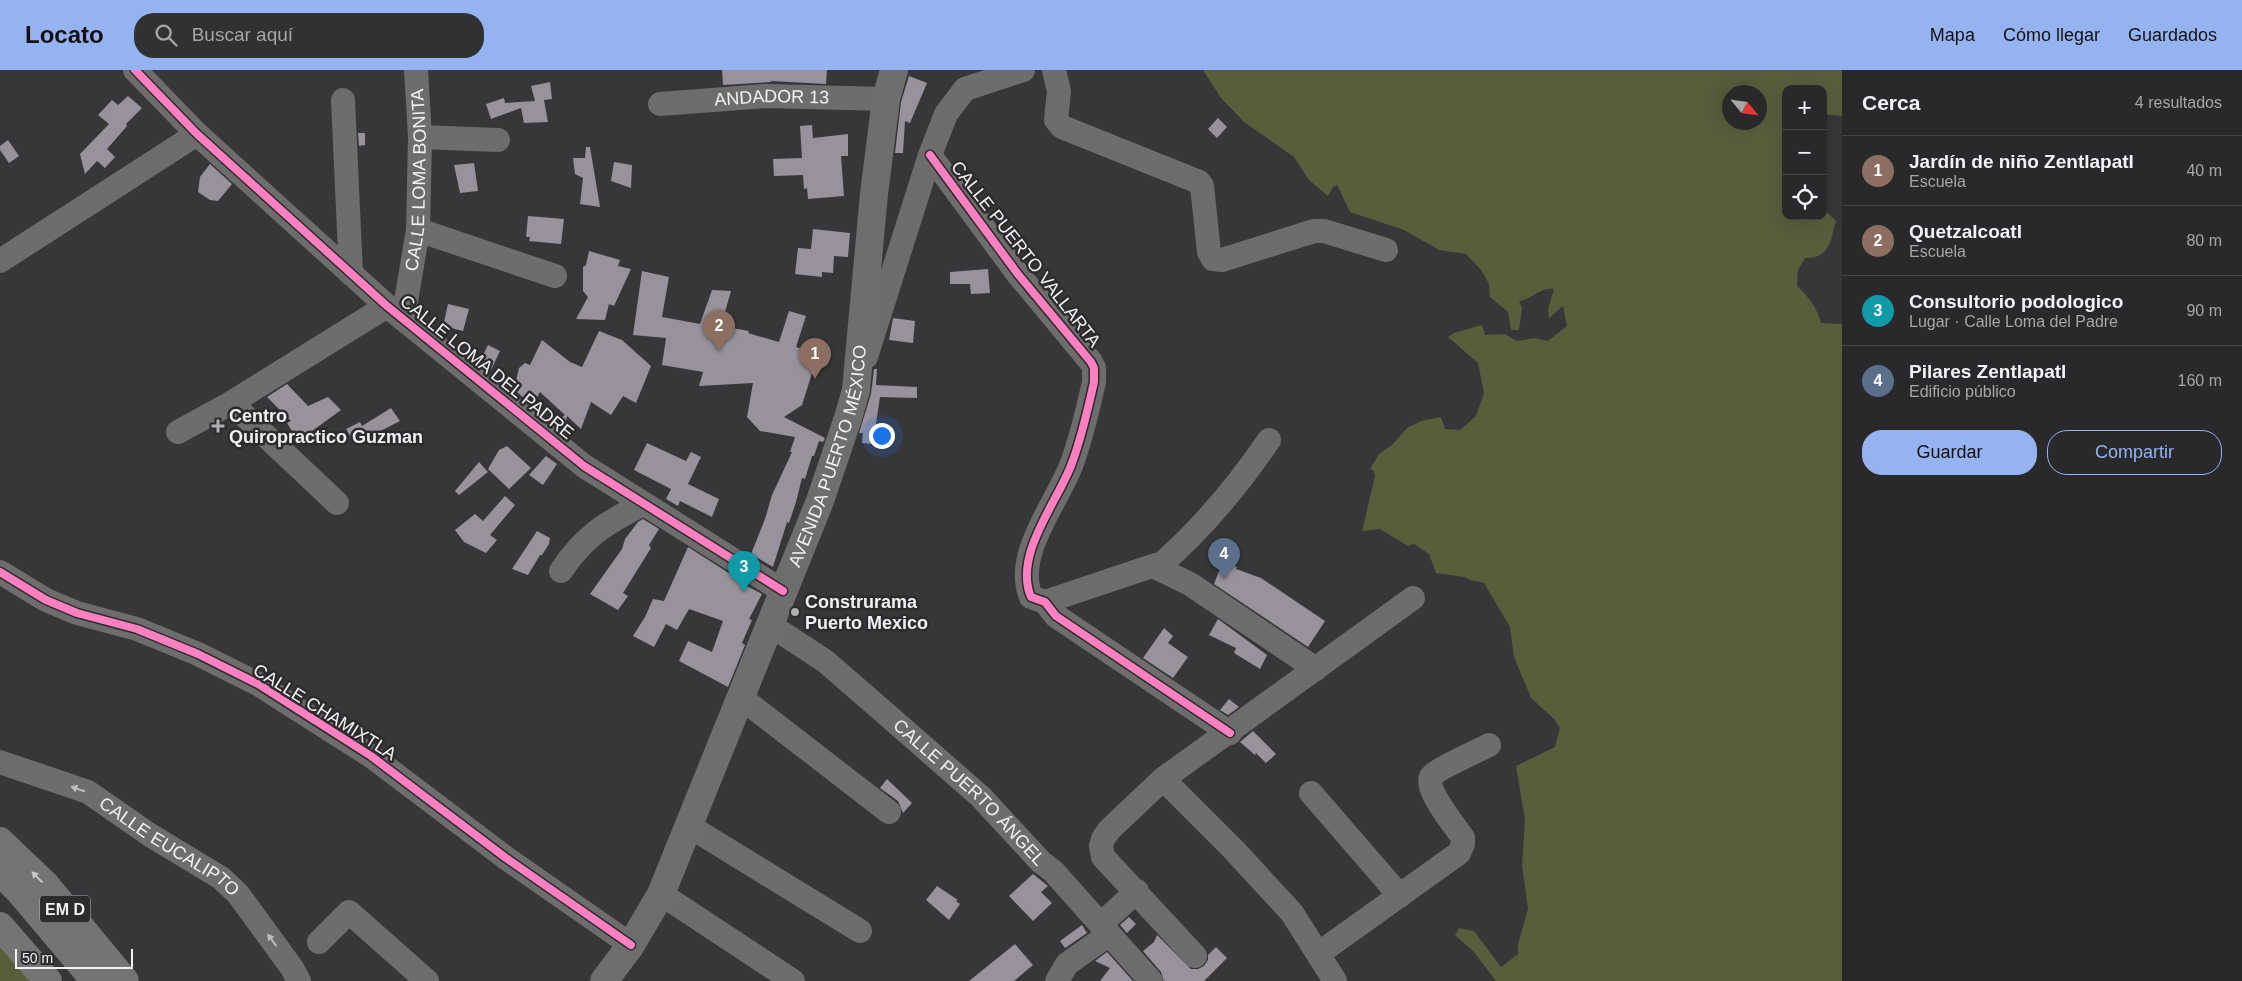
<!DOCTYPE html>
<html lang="es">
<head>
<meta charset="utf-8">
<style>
	body { margin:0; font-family:Arial,sans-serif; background:#313032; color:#f1f3f6 }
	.controls { position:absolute; right:15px; top:15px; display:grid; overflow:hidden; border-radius:10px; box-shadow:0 5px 20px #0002 }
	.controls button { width:45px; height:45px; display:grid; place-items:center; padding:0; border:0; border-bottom:1px solid #454447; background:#29282a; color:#f1f3f6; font:25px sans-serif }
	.compass { position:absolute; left:1722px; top:15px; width:45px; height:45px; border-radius:50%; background:#29282a; box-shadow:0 5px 20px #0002; rotate:119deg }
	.scale { position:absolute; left:15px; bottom:12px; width:118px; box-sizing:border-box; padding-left:5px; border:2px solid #f2f0f3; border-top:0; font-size:14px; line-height:18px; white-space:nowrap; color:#f2f0f3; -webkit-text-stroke:4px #2d2b2e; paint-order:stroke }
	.you { position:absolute; left:881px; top:365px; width:18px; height:18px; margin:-12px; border:4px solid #fff; border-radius:50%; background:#1a73e8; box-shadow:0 0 0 8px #1a73e833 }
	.badge { display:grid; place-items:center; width:32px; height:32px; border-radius:50%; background:#95b2f1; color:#fff; font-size:16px; font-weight:700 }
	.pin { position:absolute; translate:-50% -41px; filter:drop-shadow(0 1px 2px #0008) }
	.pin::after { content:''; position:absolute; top:26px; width:18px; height:15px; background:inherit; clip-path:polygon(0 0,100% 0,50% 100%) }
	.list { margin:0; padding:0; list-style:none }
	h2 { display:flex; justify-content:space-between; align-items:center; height:65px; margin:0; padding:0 20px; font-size:21px }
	h2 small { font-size:16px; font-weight:400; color:#a5a6a8 }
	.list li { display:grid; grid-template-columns:32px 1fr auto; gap:15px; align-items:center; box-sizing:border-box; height:70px; padding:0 20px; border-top:1px solid #454447 }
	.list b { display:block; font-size:19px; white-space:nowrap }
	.list p { margin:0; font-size:16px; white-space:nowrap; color:#a5a6a8 }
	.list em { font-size:16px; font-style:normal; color:#a5a6a8 }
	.actions { display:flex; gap:10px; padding:15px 20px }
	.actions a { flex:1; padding:11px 0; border:1px solid #95b2f1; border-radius:20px; text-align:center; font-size:18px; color:#95b2f1 }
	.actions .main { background:#95b2f1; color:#111 }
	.icon { flex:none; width:28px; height:28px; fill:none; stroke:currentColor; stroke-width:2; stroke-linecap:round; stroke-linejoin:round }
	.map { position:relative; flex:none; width:1842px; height:911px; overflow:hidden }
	header { display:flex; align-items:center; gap:30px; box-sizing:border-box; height:70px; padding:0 25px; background:#95b2f1; color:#111 }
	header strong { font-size:24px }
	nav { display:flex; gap:28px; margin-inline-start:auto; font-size:18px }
	.search { width:350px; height:45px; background:#313032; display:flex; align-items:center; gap:12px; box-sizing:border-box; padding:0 18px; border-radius:20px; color:#a5a6a8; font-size:19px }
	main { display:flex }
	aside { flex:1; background:#29282a }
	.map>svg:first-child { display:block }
	.green { fill:#575e3c; fill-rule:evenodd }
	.building { fill:#97929b }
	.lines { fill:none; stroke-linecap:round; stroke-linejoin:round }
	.minor { stroke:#6e6d6e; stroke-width:24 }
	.major { stroke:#6f6e6f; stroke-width:28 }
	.highway { stroke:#757474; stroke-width:28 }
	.cycleway-casing { stroke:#2d2b2e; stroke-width:11 }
	.cycleway { stroke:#ff80c0; stroke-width:8 }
	.oneway { fill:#bdbcbe }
	.oneway2 { fill:#c6c5c7 }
	.poi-dot { fill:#b1afb2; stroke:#2d2b2e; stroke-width:2 }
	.labels { text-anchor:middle; stroke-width:5; stroke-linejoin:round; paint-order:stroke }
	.shield { fill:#2d2b2e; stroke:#b7b5b8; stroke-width:1 }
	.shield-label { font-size:16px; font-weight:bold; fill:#f2f0f3 }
	.street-label { font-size:18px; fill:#f2f0f3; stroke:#2d2b2e }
	.poi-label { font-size:18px; font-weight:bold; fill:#f2f0f3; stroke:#2d2b2e; text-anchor:start }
</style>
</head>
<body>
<header>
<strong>Locato</strong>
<div class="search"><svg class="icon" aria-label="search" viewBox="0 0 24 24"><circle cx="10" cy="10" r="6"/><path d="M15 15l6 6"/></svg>Buscar aquí</div>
<nav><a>Mapa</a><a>Cómo llegar</a><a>Guardados</a></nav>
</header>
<main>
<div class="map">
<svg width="1842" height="911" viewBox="0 0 1842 911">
	<rect width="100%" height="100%" fill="#373638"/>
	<path class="green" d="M 1203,0 L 1842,0 L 1842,46 L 1823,44 L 1823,19 L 1786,19 L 1786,146 L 1823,146 L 1823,138 L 1836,151 C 1830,172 1830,188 1805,188 L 1798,200 L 1797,216 C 1809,227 1817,238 1821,253 L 1842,254 L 1842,911 L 1496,911 L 1474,882 L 1455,865 L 1459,858 L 1474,861 L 1501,897 L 1518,884 L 1518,874 L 1528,839 L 1522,795 L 1525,750 L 1516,696 L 1555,677 L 1560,658 L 1554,649 L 1531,628 L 1514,587 L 1510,557 L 1484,513 L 1470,510 L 1464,507 L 1436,503 L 1429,484 L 1414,474 L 1408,476 L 1380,459 L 1362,461 L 1375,406 L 1374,401 L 1370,399 L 1379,384 L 1392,375 L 1407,358 L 1421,351 L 1441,347 L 1445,359 L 1460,360 L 1476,346 L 1484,323 L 1478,293 L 1448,267 L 1454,263 L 1482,255 L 1485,265 L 1505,264 L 1517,271 L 1535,268 L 1548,271 L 1567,256 L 1563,236 L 1549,248 L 1548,239 L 1554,219 C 1539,217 1532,230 1519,231 L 1522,238 L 1519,260 L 1511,260 L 1508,242 L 1490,227 L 1489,214 L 1482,201 L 1466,184 L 1439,180 L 1404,160 L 1350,142 L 1337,115 L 1333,117 L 1328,126 L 1309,110 L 1294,87 L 1244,52 L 1221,28 ZM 1730,22 L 1760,22 L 1760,52 L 1730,52 Z
		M 0,873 L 32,911 L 0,911 Z"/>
	<path class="building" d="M 722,0 L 827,0 L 826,14 L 771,11 L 771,12 L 723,15 Z
		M 909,6 L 927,13 L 910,53 L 905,51 L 903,83 L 895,83 L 901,32 Z
		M 550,12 L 552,29 L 544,30 L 548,52 L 524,53 L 521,38 L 491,49 L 486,34 L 504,28 L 505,33 L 535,31 L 531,16 Z
		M 128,26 L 142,38 L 126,54 L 127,56 L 107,79 L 115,87 L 105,98 L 97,91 L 85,104 L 80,84 L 109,54 L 98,45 L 112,30 L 118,35 Z
		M 1218,48 L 1227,57 L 1217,68 L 1208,59 Z
		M 812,55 L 813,68 L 848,64 L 848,86 L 841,86 L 844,126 L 808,129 L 807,118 L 804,119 L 803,105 L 774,106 L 773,89 L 802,88 L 800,56 Z
		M 358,63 L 365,63 L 365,75 L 359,76 Z
		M 8,70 L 19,86 L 9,93 L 0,80 L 0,76 Z
		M 586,77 L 590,77 L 600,137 L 580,134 L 583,108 L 575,104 L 573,88 L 585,88 Z
		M 614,92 L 632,95 L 631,118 L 611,111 Z
		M 474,93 L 478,121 L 460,123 L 454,95 Z
		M 210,94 L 232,114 L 218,131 L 210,130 L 198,122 L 200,107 Z
		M 528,146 L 564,149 L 561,174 L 529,171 L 530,167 L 526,167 Z
		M 813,159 L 850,163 L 848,187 L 834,186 L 833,203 L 822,202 L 822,207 L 795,204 L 798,178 L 811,179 Z
		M 589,181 L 620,190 L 618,196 L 631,199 L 614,236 L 609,234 L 605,250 L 576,249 L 588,227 L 583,221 L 583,197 L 586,195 Z
		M 988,199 L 990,223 L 971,224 L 970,214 L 950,214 L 950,202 Z
		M 642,201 L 669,207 L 662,247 L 700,254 L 712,220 L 731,221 L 721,256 L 749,261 L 748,263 L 779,272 L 789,241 L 806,246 L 796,277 L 818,284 L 802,335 L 784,347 L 825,368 L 823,372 L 819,371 L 814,386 L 812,386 L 805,409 L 802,408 L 796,432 L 789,453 L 787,452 L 773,497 L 751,484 L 765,449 L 772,425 L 792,382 L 790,382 L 795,367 L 760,361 L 747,347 L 753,313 L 699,316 L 703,302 L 662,295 L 666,268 L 633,265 Z
		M 448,234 L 469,239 L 463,261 L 443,256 Z
		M 893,248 L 915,251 L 913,273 L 889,270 Z
		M 599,261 L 622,270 L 651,296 L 636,333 L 623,326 L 611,345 L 591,332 L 581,359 L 567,346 L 563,361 L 552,352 L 565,345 L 540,322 L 532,336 L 514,319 L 519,298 L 525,293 L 530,295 L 542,270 L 570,292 L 582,297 Z
		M 488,275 L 500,281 L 490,302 L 479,293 Z
		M 874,299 L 877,299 L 876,315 L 917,317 L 917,328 L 880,327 L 873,374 L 862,373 L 863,363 L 859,363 L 871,324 Z
		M 287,314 L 308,336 L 328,327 L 341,340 L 312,361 L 314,365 L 297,369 L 287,353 L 291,351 L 267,327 Z
		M 391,338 L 400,351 L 355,374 L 346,359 L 360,352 L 362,356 Z
		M 647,373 L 686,391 L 691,382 L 701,387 L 688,414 L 719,429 L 712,447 L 680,431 L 678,436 L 666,429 L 671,419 L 634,400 Z
		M 507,376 L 531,398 L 509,419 L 488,399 L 499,380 Z
		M 546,386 L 557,394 L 543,415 L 529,405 Z
		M 479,392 L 488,402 L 459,425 L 455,421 Z
		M 505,426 L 515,435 L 490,465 L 497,470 L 486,483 L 464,472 L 455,460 L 475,444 L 483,451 Z
		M 643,449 L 659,459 L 649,475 L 651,478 L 623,523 L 628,526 L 618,540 L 590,524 L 622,479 L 625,469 L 638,452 Z
		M 537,461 L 550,468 L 549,474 L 542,485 L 540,485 L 528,505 L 512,499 Z
		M 688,477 L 738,509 L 737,511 L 762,524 L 749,549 L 752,550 L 742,573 L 745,575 L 728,617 L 679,591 L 688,571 L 712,582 L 723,551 L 689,539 L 677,560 L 666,554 L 654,577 L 633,566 L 645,547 L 653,529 L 664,531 Z
		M 1223,491 L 1237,497 L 1236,499 L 1261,508 L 1325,551 L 1308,577 L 1214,514 Z
		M 1218,549 L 1267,585 L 1260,599 L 1234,583 L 1236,578 L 1209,565 Z
		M 1164,558 L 1173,566 L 1168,573 L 1188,587 L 1173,608 L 1143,588 Z
		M 1229,629 L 1239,637 L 1228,645 L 1220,640 Z
		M 1253,661 L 1276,684 L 1266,693 L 1256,683 L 1255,685 L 1240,672 Z
		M 887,709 L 912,733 L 903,743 L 898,731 L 880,718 Z
		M 1033,804 L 1048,816 L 1041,822 L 1052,833 L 1033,851 L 1009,826 Z
		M 937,816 L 958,830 L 956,831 L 960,834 L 949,850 L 926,830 Z
		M 1129,847 L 1136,854 L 1127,863 L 1120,855 Z
		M 1082,855 L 1087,863 L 1065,878 L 1060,871 Z
		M 1157,865 L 1191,899 L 1198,899 L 1204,896 L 1208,890 L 1208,885 L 1216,877 L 1227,888 L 1204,911 L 1164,911 L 1161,902 L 1143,881 L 1154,872 Z
		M 1015,874 L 1033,895 L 1014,911 L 969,911 Z
		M 1107,882 L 1133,911 L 1100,911 L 1110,898 L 1095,891 Z"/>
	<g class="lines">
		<g class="minor">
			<path d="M 135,0 L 197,64 L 387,236 L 584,396 L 783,521"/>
			<path d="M 1054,0 L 1059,21 L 1056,50 L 1062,57 L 1199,112 L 1202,116 L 1209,182 L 1213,189 L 1222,190 L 1314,161 L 1324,161 L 1386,180"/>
			<path d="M 343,30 L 351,204"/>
			<path id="s1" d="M 660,34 L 766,26 L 886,29"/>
			<path d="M 420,67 L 498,70"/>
			<path d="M 930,85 L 1017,203 L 1091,292 L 1094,298 L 1094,312 C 1088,339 1082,366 1072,393 C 1058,432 1013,484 1031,527 L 1045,532 L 1056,546 L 1230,663"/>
			<path d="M 418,160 L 555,206"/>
			<path d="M 0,191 L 197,64"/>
			<path id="s2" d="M 403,249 L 418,160 L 420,67 L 416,0"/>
			<path d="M 866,287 L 930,85 L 946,44 L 965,19 L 1023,0"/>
			<path d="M 231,333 L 337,433"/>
			<path d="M 178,362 L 231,333 L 387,236"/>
			<path d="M 1157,498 L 1190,514 L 1316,599"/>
			<path d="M 561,501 C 584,466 606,453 643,434"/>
			<path d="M 0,502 L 46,530 L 77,543 L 137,559 L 198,584 L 258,614 L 371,686 L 506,788 L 631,875"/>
			<path d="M 1045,532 L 1155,495 L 1157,498 C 1201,460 1237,417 1269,370"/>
			<path id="s3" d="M 770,555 L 825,591 L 885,643 L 981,727 L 1041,792 L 1053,801 L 1151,911"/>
			<path d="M 740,627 L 889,742"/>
			<path id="s4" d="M 0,692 L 88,722 L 150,765 L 221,808 L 238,824 L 292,898 L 299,911"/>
			<path d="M 1163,709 L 1234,780 L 1292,843 L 1335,911"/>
			<path d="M 1311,723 L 1400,826"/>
			<path d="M 689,756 L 860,861"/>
			<path d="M 661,824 L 793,911"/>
			<path d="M 1101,854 L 1137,821"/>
			<path d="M 319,872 L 349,842 L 427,911"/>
			<path d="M 1318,884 L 1459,783 L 1463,774 L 1463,768 C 1456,757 1424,719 1431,707 C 1436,699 1478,681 1489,675"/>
			<path d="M 1195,886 L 1103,787 L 1101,776 L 1103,769 L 1109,760 L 1163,709 L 1413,528"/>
			<path d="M 1057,911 L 1067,894 L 1108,865"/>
		</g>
		<path class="major" id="s5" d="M 604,911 L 631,875 L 661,824 L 820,431 L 848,348 L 856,320 L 874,124 L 886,29 L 894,0"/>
		<path class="highway" d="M 0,771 L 45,814 L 125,911
			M 0,802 L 19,821 L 95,911
			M 0,856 L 48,911"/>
		<g class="cycleway-casing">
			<path id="cycleway" d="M 135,0 L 197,64 L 387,236 L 584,396 L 783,521
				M 930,85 L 1017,203 L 1091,292 L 1094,298 L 1094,312 C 1088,339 1082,366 1072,393 C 1058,432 1013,484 1031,527 L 1045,532 L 1056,546 L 1230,663
				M 0,502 L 46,530 L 77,543 L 137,559 L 198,584 L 258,614 L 371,686 L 506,788 L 631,875"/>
		</g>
		<use href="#cycleway" class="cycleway"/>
	</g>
	<defs><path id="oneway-solid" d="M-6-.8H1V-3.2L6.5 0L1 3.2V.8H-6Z" transform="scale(1.25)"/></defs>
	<g class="oneway">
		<use href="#oneway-solid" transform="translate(78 719) rotate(-161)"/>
		<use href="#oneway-solid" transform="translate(272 870) rotate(-126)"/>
	</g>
	<use class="oneway2" href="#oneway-solid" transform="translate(37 807) rotate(-135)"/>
	<g class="poi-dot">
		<path d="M215.5 348.5h5v5h5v5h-5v5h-5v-5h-5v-5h5z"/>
		<circle cx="795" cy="542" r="5"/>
	</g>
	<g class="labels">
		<rect class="shield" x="40" y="825.5" width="50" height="27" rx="4"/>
		<g class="shield-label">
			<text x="65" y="845">EM D</text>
		</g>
		<g class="street-label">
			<text dy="6" stroke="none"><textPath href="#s1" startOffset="112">ANDADOR 13</textPath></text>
			<text dy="6" stroke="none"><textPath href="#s2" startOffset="140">CALLE LOMA BONITA</textPath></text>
			<text transform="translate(1026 184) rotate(52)" y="6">CALLE PUERTO VALLARTA</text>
			<text transform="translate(487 297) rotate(39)" y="6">CALLE LOMA DEL PADRE</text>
			<text dy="6" stroke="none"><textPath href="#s5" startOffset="574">AVENIDA PUERTO MÉXICO</textPath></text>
			<text transform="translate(325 642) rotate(32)" y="6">CALLE CHAMIXTLA</text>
			<text dy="6" stroke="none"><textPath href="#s3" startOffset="261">CALLE PUERTO ÁNGEL</textPath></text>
			<text dy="6" stroke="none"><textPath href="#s4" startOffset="191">CALLE EUCALIPTO</textPath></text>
		</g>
		<g class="poi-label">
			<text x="229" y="352">Centro<tspan x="229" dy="21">Quiropractico Guzman</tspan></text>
			<text x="805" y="538">Construrama<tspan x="805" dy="21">Puerto Mexico</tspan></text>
		</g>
	</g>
</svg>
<div class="controls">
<button>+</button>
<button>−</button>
<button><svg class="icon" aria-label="locate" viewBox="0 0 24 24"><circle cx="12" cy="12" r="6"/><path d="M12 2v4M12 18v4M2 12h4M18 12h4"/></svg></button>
</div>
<svg class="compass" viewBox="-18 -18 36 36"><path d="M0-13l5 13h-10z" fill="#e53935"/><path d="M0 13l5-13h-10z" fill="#a5a6a8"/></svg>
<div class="scale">50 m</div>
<div class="you"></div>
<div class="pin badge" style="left:815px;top:309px;background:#8d6e63">1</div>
<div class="pin badge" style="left:719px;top:281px;background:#8d6e63">2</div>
<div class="pin badge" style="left:744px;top:522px;background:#0f9aa8">3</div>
<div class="pin badge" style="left:1224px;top:509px;background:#5c6f8a">4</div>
</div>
<aside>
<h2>Cerca<small>4 resultados</small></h2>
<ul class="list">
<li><span class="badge" style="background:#8d6e63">1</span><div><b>Jardín de niño Zentlapatl</b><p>Escuela</p></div><em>40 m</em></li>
<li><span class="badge" style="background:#8d6e63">2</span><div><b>Quetzalcoatl</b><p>Escuela</p></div><em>80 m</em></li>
<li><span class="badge" style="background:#0f9aa8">3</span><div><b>Consultorio podologico</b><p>Lugar · Calle Loma del Padre</p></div><em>90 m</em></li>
<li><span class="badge" style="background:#5c6f8a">4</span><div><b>Pilares Zentlapatl</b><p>Edificio público</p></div><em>160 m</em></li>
</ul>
<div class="actions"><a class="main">Guardar</a><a>Compartir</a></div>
</aside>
</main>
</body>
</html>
